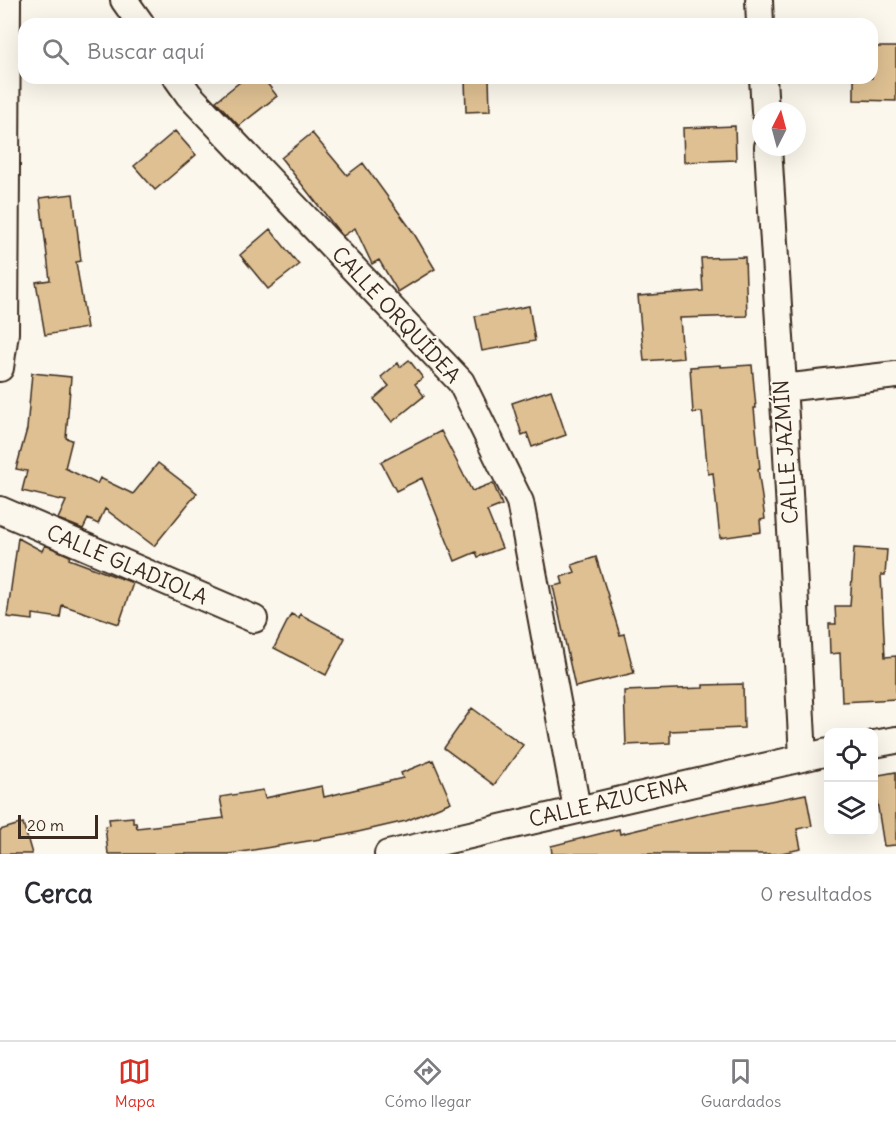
<!DOCTYPE html>
<html lang="es">
<head>
<meta charset="utf-8">
<style>
	body { margin:0; font-family:Delius,sans-serif; background:#f2f2f3; color:#2b2b33 }
	.controls { position:absolute; right:18px; bottom:18px; display:grid; overflow:hidden; border-radius:12px; box-shadow:0 6px 24px #0002 }
	.controls button { width:54px; height:54px; display:grid; place-items:center; padding:0; border:0; border-bottom:2px solid #e1e1e2; background:#fff; color:#2b2b33; font:30px sans-serif }
	.compass { position:absolute; left:752px; top:102px; width:54px; height:54px; border-radius:50%; background:#fff; box-shadow:0 6px 24px #0002; rotate:6deg }
	.scale { position:absolute; left:18px; bottom:15px; width:80px; box-sizing:border-box; padding-left:6px; border:3px solid #3b2a1e; border-top:0; font-size:16px; line-height:21px; white-space:nowrap; color:#3b2a1e; -webkit-text-stroke:4px #fbf7ec; paint-order:stroke }
	.list { margin:0; padding:0; list-style:none }
	h2 { display:flex; justify-content:space-between; align-items:center; height:78px; margin:0; padding:0 24px; font-size:26px }
	h2 small { font-size:20px; font-weight:400; color:#7c7c81 }
	.icon { flex:none; width:33px; height:33px; fill:none; stroke:currentColor; stroke-width:2; stroke-linecap:round; stroke-linejoin:round }
	.map { position:relative; flex:none; width:896px; height:854px; overflow:hidden }
	.search { position:absolute; background:#fff; box-shadow:0 6px 24px #0002; left:18px; right:18px; top:18px; height:66px; display:flex; align-items:center; gap:15px; box-sizing:border-box; padding:0 21px; border-radius:18px; color:#7c7c81; font-size:22px }
	.sheet { height:186px; background:#fff }
	nav { display:flex; justify-content:space-around; align-items:center; box-sizing:border-box; height:84px; border-top:2px solid #e1e1e2; background:#fff; font-size:16px; color:#7c7c81 }
	nav a { display:grid; justify-items:center; gap:3px }
	nav .on { color:#d93025 }
	.map>svg:first-child { display:block }
	.building { fill:#dec092; stroke:#3b2a1e; stroke-width:1.5 }
	.lines { fill:none; stroke-linecap:round; stroke-linejoin:round }
	.minor-casing { stroke:#3b2a1e; stroke-width:30 }
	.minor { stroke:#fbf7ec; stroke-width:26 }
	.labels { text-anchor:middle; stroke-width:4.5; stroke-linejoin:round; paint-order:stroke }
	.street-label { font-size:21px; fill:#3b2a1e; stroke:#fbf7ec }
</style>
</head>
<body>
<div class="map">
<svg width="896" height="854" viewBox="0 0 896 854">
	<rect width="100%" height="100%" fill="#fbf7ec"/>
	<filter id="ink" filterUnits="userSpaceOnUse"><feTurbulence type="fractalNoise" baseFrequency=".0167" numOctaves="2"/><feDisplacementMap in="SourceGraphic" scale="12" xChannelSelector="R" yChannelSelector="G"/><feConvolveMatrix kernelMatrix="1 2 1 2 8 2 1 2 1" color-interpolation-filters="sRGB"/></filter>
	<g filter="url(#ink)">
		<path class="building" d="M 872,47 L 896,47 L 896,101 L 854,100 L 854,78 L 872,78 Z
			M 245,78 L 263,78 L 277,96 L 239,126 L 216,101 Z
			M 465,78 L 489,78 L 490,111 L 466,112 Z
			M 735,126 L 736,160 L 684,162 L 683,128 Z
			M 175,131 L 196,155 L 155,190 L 134,166 Z
			M 312,133 L 347,175 L 363,163 L 413,232 L 435,269 L 398,292 L 379,260 L 372,264 L 355,228 L 343,236 L 340,233 L 281,158 Z
			M 73,194 L 81,261 L 76,262 L 87,328 L 45,335 L 36,282 L 50,280 L 40,198 Z
			M 270,229 L 299,265 L 268,289 L 240,255 Z
			M 745,257 L 747,316 L 680,318 L 683,358 L 644,361 L 638,296 L 703,291 L 701,258 Z
			M 529,306 L 535,341 L 482,351 L 475,316 Z
			M 409,360 L 423,378 L 415,384 L 424,396 L 392,422 L 374,399 L 389,386 L 381,377 L 398,363 L 400,367 Z
			M 721,365 L 721,367 L 752,365 L 756,408 L 754,408 L 760,469 L 758,469 L 765,519 L 760,520 L 761,532 L 720,538 L 713,473 L 708,474 L 702,412 L 693,413 L 690,367 Z
			M 32,373 L 71,377 L 66,438 L 72,440 L 65,468 L 97,484 L 100,478 L 133,494 L 158,463 L 197,493 L 154,546 L 105,509 L 98,524 L 88,519 L 83,529 L 58,519 L 66,501 L 22,491 L 27,471 L 16,469 L 27,429 Z
			M 551,390 L 566,435 L 532,447 L 527,433 L 522,435 L 512,403 Z
			M 441,431 L 472,491 L 493,483 L 502,505 L 487,511 L 502,548 L 478,557 L 476,552 L 455,561 L 422,478 L 396,491 L 381,462 Z
			M 18,538 L 42,551 L 45,545 L 70,556 L 69,559 L 133,583 L 119,624 L 62,605 L 60,618 L 33,614 L 33,620 L 7,617 Z
			M 854,548 L 887,550 L 885,575 L 881,575 L 885,657 L 896,656 L 896,699 L 842,702 L 840,653 L 830,654 L 829,624 L 836,624 L 835,606 L 850,606 Z
			M 596,557 L 620,635 L 624,634 L 634,673 L 575,687 L 553,586 L 563,584 L 561,577 L 575,572 L 572,565 Z
			M 291,614 L 299,618 L 300,614 L 345,638 L 326,675 L 274,648 Z
			M 743,684 L 744,728 L 670,731 L 670,743 L 626,745 L 624,691 L 703,688 L 703,685 Z
			M 472,708 L 523,745 L 494,785 L 444,748 Z
			M 433,760 L 451,802 L 406,821 L 345,835 L 229,854 L 108,854 L 105,826 L 110,825 L 109,819 L 133,817 L 133,823 L 136,823 L 137,828 L 224,818 L 220,797 L 263,790 L 265,798 L 322,786 L 324,797 L 403,778 L 401,773 Z
			M 896,772 L 896,845 L 884,846 L 873,776 Z
			M 806,794 L 812,826 L 797,829 L 801,849 L 777,854 L 552,854 L 551,846 L 619,829 L 620,834 L 703,814 Z
			M 23,823 L 32,854 L 0,854 L 0,830 Z"/>
		<g class="lines">
			<g class="minor-casing">
				<path id="minor" d="M 124,0 L 141,24
					M 759,0 L 760,24
					M 177,78 L 189,95 L 461,382 L 520,502 L 577,809
					M 763,78 L 765,111
					M 768,147 L 785,417 L 803,757
					M 0,368 L 5,333 L 7,0
					M 783,388 L 896,375
					M 0,510 L 254,619
					M 874,744 L 896,740
					M 388,854 L 828,752"/>
			</g>
			<use href="#minor" class="minor"/>
		</g>
	</g>
	<g class="labels">
		<g class="street-label">
			<text transform="translate(396 315) rotate(47)" y="7">CALLE ORQUÍDEA</text>
			<text transform="translate(786 452) rotate(-94)" y="7">CALLE JAZMÍN</text>
			<text transform="translate(127 565) rotate(23)" y="7">CALLE GLADIOLA</text>
			<text transform="translate(608 802) rotate(-13)" y="7">CALLE AZUCENA</text>
		</g>
	</g>
</svg>
<div class="controls">
<button><svg class="icon" aria-label="locate" viewBox="0 0 24 24"><circle cx="12" cy="12" r="6"/><path d="M12 2v4M12 18v4M2 12h4M18 12h4"/></svg></button>
<button><svg class="icon" aria-label="layers" viewBox="0 0 24 24"><path d="M12 4l9 5-9 5-9-5zM3 14l9 5 9-5"/></svg></button>
</div>
<svg class="compass" viewBox="-18 -18 36 36"><path d="M0-13l5 13h-10z" fill="#e53935"/><path d="M0 13l5-13h-10z" fill="#7c7c81"/></svg>
<div class="scale">20 m</div>
<div class="search"><svg class="icon" aria-label="search" viewBox="0 0 24 24"><circle cx="10" cy="10" r="6"/><path d="M15 15l6 6"/></svg>Buscar aquí</div>
</div>
<section class="sheet">
<h2>Cerca<small>0 resultados</small></h2>
<ul class="list">
</ul>
</section>
<nav>
<a class="on"><svg class="icon" aria-label="map" viewBox="0 0 24 24"><path d="M3 6l6-2 6 2 6-2v14l-6 2-6-2-6 2zM9 4v14M15 6v14"/></svg>Mapa</a>
<a><svg class="icon" aria-label="directions" viewBox="0 0 24 24"><path d="M12 3l9 9-9 9-9-9zM9 14v-3h6M13 9l2 2-2 2"/></svg>Cómo llegar</a>
<a><svg class="icon" aria-label="saved" viewBox="0 0 24 24"><path d="M7 4h10v16l-5-4-5 4z"/></svg>Guardados</a>
</nav>
</body>
</html>
